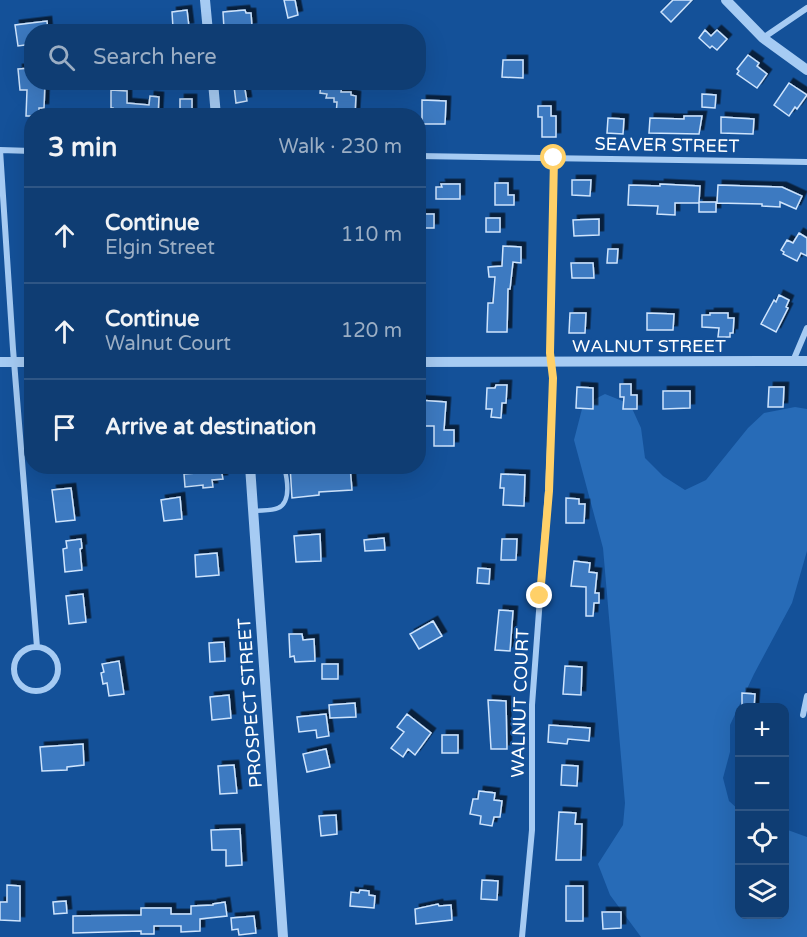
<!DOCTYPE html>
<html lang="en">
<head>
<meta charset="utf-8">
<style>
	body { margin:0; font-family:"Varela Round",sans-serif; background:#1d487b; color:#f1f3f6 }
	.controls { position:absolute; right:18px; bottom:18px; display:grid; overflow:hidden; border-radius:12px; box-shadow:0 6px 24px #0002 }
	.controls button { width:54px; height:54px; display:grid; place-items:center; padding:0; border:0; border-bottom:2px solid #2f5685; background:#0f3d73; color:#f1f3f6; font:30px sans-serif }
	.stop { position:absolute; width:18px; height:18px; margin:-14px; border:4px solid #ffd068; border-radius:50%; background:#fff }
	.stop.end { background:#ffd068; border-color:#fff; box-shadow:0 2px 6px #0008 }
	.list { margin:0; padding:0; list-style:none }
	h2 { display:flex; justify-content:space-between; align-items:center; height:78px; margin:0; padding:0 24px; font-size:26px }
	h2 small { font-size:20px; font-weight:400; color:#9baec4 }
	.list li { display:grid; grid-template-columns:39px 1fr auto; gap:18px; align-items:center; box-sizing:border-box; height:96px; padding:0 24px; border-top:2px solid #2f5685 }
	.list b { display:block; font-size:22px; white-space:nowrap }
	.list p { margin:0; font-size:20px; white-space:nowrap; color:#9baec4 }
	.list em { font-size:20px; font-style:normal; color:#9baec4 }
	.icon { flex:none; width:33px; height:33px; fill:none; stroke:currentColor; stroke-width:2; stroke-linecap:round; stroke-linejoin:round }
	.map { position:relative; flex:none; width:807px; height:937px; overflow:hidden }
	.search { position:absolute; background:#0f3d73; box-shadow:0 6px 24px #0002; left:24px; top:24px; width:402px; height:66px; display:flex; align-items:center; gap:15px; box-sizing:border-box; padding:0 21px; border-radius:24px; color:#9baec4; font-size:22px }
	.panel { position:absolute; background:#0f3d73; box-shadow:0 6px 24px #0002; left:24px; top:108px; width:402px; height:366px; border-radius:24px }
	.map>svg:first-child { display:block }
	.green { fill:#276bb7 }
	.building { fill:#3d7ac1; stroke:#cee4fd; stroke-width:1.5; filter:url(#shadow) }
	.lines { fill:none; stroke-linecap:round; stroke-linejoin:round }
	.service { stroke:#a6cbf3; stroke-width:4.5 }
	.minor { stroke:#a6cbf3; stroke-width:6 }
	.tertiary { stroke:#a6cbf3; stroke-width:10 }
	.route { stroke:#ffd068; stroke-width:8 }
	.labels { text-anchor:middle; stroke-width:4.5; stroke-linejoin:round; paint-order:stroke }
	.street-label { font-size:18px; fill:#fff; stroke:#145199 }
</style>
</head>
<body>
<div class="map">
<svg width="807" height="937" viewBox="0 0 807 937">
	<defs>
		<filter id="shadow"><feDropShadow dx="4.5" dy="-4.5" stdDeviation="0" flood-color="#0009"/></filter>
	</defs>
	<rect width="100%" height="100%" fill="#145199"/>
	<path class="green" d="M 605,394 L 630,404 L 641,428 L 645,458 L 663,476 L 685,490 L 706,480 L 748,428 L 764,413 L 795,407 L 807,409 L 807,551 L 792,603 L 754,674 L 730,725 L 730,752 L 723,778 L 729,801 L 739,810 L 740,914 L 784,914 L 785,829 L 807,837 L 807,937 L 641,937 L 610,895 L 598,864 L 623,825 L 625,803 L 603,548 L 574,440 L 583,405 Z"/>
	<path class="building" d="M 284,0 L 295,0 L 298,15 L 288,18 Z
		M 673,0 L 692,0 L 671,22 L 661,12 Z
		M 187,10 L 189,27 L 173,28 L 172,12 Z
		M 245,10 L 246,13 L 251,13 L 252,27 L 224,29 L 223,12 Z
		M 47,21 L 48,32 L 32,32 L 32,44 L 18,46 L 15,25 Z
		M 705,30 L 711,36 L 717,30 L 727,39 L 717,50 L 712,46 L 710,48 L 699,38 Z
		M 748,55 L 759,63 L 757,66 L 767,74 L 757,88 L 737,74 L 739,71 L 737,69 Z
		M 503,60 L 523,60 L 523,78 L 502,77 Z
		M 32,68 L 32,82 L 45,82 L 44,108 L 39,108 L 39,116 L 26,116 L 27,90 L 20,90 L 18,69 Z
		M 321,83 L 342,84 L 341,92 L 351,92 L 351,95 L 356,96 L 355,114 L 352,113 L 352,116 L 336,116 L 337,102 L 334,102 L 334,98 L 326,98 L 327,94 L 320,93 Z
		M 789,83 L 807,95 L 797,109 L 795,107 L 789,116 L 774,105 Z
		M 244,84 L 247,101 L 236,103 L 234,86 Z
		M 111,90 L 127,91 L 127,103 L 149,105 L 150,96 L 159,97 L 158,116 L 131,114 L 131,116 L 113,116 L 113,108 L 111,108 Z
		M 702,94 L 716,95 L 715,108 L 702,107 Z
		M 180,99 L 192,99 L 192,116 L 180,116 Z
		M 422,100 L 446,101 L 445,124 L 422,124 Z
		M 538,106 L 551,106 L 551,116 L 556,116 L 556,137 L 542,137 L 542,117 L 538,117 Z
		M 684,116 L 702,116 L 699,134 L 649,133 L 650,118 L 684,119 Z
		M 721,117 L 754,119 L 753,134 L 721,133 Z
		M 608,118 L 624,119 L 623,134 L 607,133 Z
		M 572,180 L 591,180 L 590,196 L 572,195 Z
		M 495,183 L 508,183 L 508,195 L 514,195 L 514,205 L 495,205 Z
		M 441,184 L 460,184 L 460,199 L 436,199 L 436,187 L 442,187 Z
		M 660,184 L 700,186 L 699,202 L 716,202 L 716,212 L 699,212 L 699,203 L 675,203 L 675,215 L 657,214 L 658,206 L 628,205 L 629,185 L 660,186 Z
		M 718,185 L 782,187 L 802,196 L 796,209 L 780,202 L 780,207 L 762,206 L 762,204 L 717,203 Z
		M 421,214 L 434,214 L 434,228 L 421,228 Z
		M 486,218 L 500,218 L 500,232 L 486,232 Z
		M 599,219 L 599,235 L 574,236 L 573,220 Z
		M 799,233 L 807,238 L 807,256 L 801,253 L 797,261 L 783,254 L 784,252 L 781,250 L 787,240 L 793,243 Z
		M 503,246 L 521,247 L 521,263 L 513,262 L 510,289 L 508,289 L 507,332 L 487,332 L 488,303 L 493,303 L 495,277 L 489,277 L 488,267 L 502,266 Z
		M 608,249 L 618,249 L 617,263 L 607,263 Z
		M 571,263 L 593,263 L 594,278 L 572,278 Z
		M 779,295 L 789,300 L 786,307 L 788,308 L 776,332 L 761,324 L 774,300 L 776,302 Z
		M 570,313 L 586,313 L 585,333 L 569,333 Z
		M 647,313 L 674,314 L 673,330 L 647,330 Z
		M 710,313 L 728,313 L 728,318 L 734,318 L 733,333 L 730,333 L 730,337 L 718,337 L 719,328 L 702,327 L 702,315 L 710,315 Z
		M 620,384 L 631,384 L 631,395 L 637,395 L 637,409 L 623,409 L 624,397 L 620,397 Z
		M 496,385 L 507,385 L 506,403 L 502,403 L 501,418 L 491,417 L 492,409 L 486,409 L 487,388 L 495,388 Z
		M 577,387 L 593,388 L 593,409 L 576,408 Z
		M 769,387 L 784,387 L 783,407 L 768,407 Z
		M 663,391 L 690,391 L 690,408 L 663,409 Z
		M 418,400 L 446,402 L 444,430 L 454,430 L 454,446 L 434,446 L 434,426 L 418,426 Z
		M 290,466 L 350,466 L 352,490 L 319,492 L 319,495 L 292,498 Z
		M 210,468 L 211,470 L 221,469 L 223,479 L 212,480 L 213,487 L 203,488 L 203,485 L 185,487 L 184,474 L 196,473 L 195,469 Z
		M 501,474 L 525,475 L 524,506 L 503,505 L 504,488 L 500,488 Z
		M 71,488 L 75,520 L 56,522 L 52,490 Z
		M 180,497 L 182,519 L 164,521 L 161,500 Z
		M 566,498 L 579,499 L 579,504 L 585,504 L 584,523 L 566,523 Z
		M 320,534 L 321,561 L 296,562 L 294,536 Z
		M 384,538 L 385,550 L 365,551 L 364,540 Z
		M 81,539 L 82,548 L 80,549 L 82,570 L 65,572 L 63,549 L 67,548 L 66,541 Z
		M 502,539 L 517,539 L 516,560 L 501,560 Z
		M 217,553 L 219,575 L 196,577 L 195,555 Z
		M 574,561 L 590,563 L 589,572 L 597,573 L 595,593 L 599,593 L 599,603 L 594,603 L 593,616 L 586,616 L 586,587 L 571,586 Z
		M 478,568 L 490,569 L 489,584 L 477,583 Z
		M 83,594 L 86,622 L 69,624 L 66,596 Z
		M 499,610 L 513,611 L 510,651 L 495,650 Z
		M 433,621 L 442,636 L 419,649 L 410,634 Z
		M 289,634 L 302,634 L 303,640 L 314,639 L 315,661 L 295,662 L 294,656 L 290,657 Z
		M 224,642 L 225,661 L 210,662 L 209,643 Z
		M 119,661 L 124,694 L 109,696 L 107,683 L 103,684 L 101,673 L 104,672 L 102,664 Z
		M 322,664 L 338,664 L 338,679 L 322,679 Z
		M 565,666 L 582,667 L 581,695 L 563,694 Z
		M 742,693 L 755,694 L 754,708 L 742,708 Z
		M 229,695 L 231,718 L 212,720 L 210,697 Z
		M 488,700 L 506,701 L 507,749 L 491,749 Z
		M 355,703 L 356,717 L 330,718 L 329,705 Z
		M 326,714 L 329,736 L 317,738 L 316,730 L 299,732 L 297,717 Z
		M 407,714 L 431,733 L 415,755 L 408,749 L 403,757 L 391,748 L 404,732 L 397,727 Z
		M 549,725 L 590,728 L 589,741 L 568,739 L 567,744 L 548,742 Z
		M 442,735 L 458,735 L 458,753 L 442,753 Z
		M 83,744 L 84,765 L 67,767 L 67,770 L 42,771 L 40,747 Z
		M 326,749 L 330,767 L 307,772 L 303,754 Z
		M 234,765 L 237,793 L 220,794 L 218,766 Z
		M 562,765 L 578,766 L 577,786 L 561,785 Z
		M 479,791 L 495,793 L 494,800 L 502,801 L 500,817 L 494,817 L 492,826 L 480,824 L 481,816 L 470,814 L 473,799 L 478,799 Z
		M 559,812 L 576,813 L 575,824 L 582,824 L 581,860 L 556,860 Z
		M 336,815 L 337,834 L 321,836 L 319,816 Z
		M 240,829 L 242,865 L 226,866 L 226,850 L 212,850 L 211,830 Z
		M 482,880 L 498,881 L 497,900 L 481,899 Z
		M 7,885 L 20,886 L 20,921 L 0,920 L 0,902 L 7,902 Z
		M 566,886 L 583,886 L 583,921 L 566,921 Z
		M 360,890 L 369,891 L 369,895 L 375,896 L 374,908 L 350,906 L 351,892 L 359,893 Z
		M 66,901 L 67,913 L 54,914 L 53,902 Z
		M 225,902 L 227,916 L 200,919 L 200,931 L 181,932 L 181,926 L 154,926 L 154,934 L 141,934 L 141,931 L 73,933 L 73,916 L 141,915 L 141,908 L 171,908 L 171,914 L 191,914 L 191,906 L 213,905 L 213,904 Z
		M 438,904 L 439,906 L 451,905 L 452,920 L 416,924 L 415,909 Z
		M 602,912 L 621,912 L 621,928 L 603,929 Z
		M 254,916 L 256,933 L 239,935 L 238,929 L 232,930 L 231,918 Z"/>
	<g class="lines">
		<path class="service" d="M 254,511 C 261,510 272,511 278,508 C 292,502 287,478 284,466"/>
		<path class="minor" d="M 763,38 L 807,8
			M 32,151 L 0,150 L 13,349 L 37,647
			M 418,156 L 807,162
			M 793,361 L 807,328
			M14 669a22 22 0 1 1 44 0a22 22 0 1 1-44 0Z
			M 803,715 L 807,696
			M 522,937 L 532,830 L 532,705 L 548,491 L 553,378 L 550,353 L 554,158"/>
		<path class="tertiary" d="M 205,0 L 208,32
			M 726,0 L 763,38 L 807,70
			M 213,82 L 216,116
			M 0,362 L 32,362
			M 418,362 L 807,361
			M 250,466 L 283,937"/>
	</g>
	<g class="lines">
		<path class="route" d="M 540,596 L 549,491 L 553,378 L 550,353 L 554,158"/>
	</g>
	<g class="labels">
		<g class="street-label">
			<text transform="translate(667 145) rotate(1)" y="6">SEAVER STREET</text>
			<text x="649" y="352">WALNUT STREET</text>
			<text transform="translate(250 703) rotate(-94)" y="6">PROSPECT STREET</text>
			<text transform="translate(520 703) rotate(-88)" y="6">WALNUT COURT</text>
		</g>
	</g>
</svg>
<div class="controls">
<button>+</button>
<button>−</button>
<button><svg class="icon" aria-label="locate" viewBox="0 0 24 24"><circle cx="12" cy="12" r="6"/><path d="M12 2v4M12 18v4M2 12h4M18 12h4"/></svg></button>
<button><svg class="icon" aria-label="layers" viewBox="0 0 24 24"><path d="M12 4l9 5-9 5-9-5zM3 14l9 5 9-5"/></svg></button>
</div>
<div class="stop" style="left:554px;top:158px"></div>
<div class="stop end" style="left:540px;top:596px"></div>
<div class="search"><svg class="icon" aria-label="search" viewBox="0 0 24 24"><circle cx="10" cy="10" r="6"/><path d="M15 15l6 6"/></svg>Search here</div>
<section class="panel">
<h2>3 min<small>Walk · 230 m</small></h2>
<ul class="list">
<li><svg class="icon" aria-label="ahead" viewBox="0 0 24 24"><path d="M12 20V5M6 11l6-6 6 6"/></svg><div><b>Continue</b><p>Elgin Street</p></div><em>110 m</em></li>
<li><svg class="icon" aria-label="ahead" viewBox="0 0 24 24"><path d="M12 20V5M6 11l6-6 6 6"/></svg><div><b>Continue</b><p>Walnut Court</p></div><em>120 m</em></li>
<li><svg class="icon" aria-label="arrive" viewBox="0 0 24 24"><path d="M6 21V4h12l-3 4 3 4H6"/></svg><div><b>Arrive at destination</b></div></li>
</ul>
</section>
</div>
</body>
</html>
